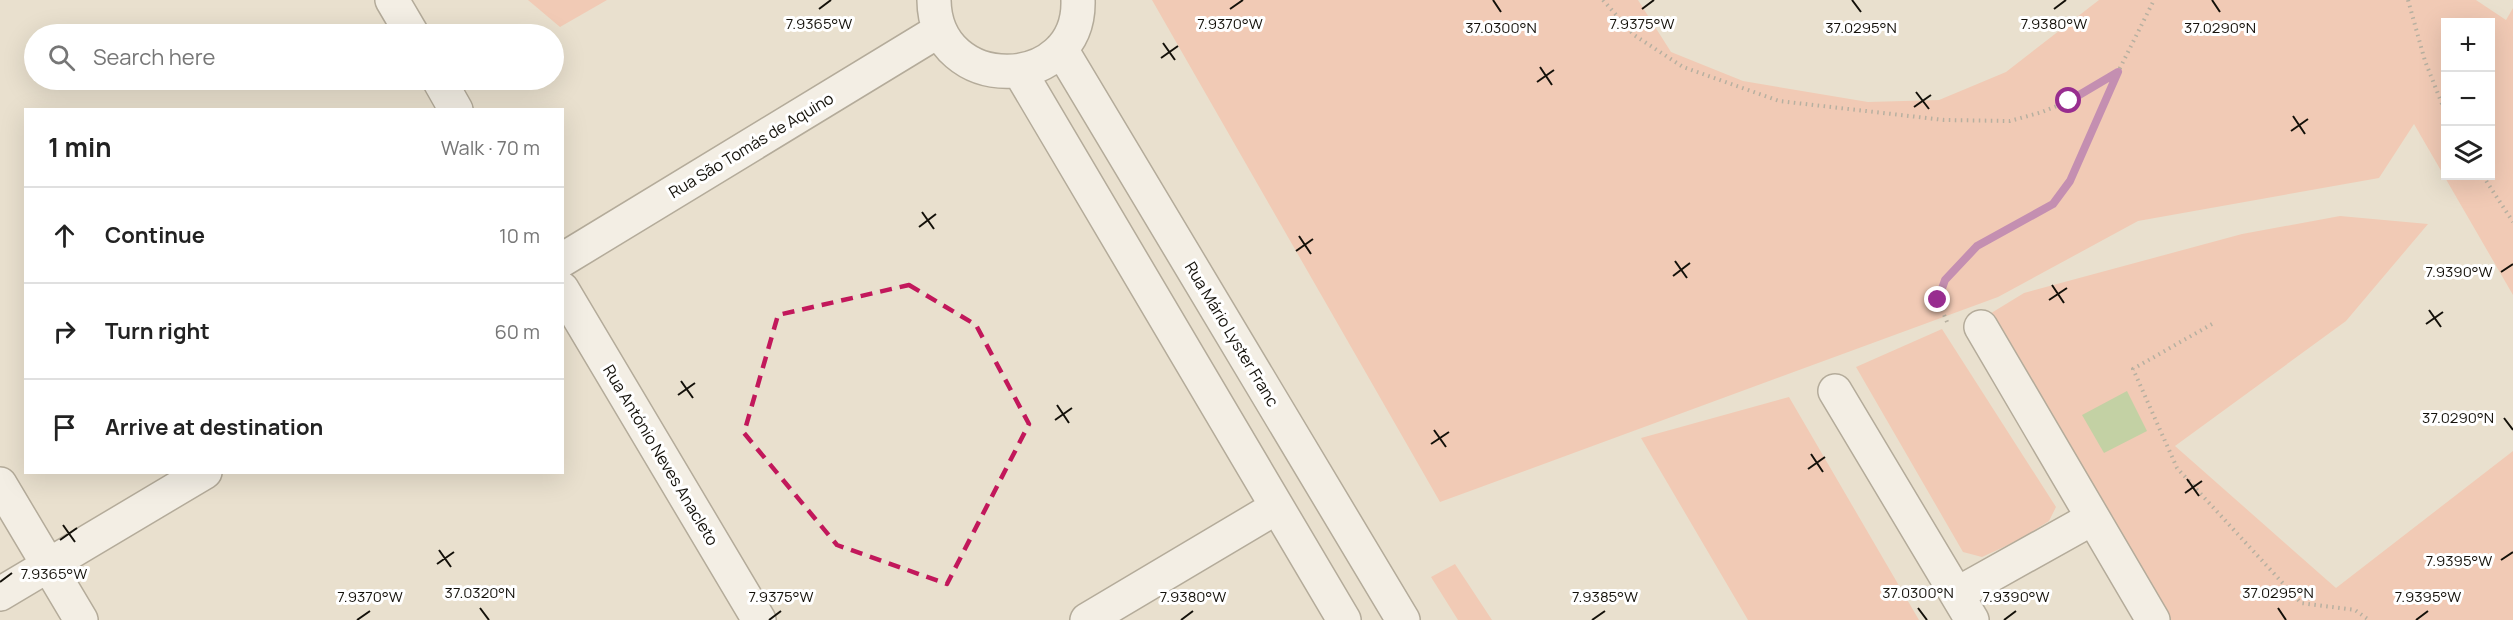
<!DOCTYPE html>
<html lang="en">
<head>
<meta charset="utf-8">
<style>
	body { margin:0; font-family:Manrope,sans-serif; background:#f6f6f6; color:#222 }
	.controls { position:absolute; right:18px; top:18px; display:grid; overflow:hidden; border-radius:0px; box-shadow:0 6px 24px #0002 }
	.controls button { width:54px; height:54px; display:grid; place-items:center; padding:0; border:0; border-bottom:2px solid #e0e0e0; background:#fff; color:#222; font:30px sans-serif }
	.stop { position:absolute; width:18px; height:18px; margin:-14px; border:4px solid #982d8f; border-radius:50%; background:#fff }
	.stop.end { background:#982d8f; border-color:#fff; box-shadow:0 2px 6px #0008 }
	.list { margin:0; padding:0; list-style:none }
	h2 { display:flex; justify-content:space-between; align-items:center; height:78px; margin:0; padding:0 24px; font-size:26px }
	h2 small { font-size:20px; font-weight:400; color:#767676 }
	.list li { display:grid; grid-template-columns:39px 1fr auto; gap:18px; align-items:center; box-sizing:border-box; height:96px; padding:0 24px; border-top:2px solid #e0e0e0 }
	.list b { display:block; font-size:22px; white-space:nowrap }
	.list em { font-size:20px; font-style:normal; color:#767676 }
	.icon { flex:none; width:33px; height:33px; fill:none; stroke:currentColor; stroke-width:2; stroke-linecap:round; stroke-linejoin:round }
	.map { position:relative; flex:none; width:2513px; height:620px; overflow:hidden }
	.search { position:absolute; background:#fff; box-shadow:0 6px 24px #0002; left:24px; top:24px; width:540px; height:66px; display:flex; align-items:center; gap:15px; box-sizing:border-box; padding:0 21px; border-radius:33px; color:#767676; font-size:22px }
	.panel { position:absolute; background:#fff; box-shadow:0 6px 24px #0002; left:24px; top:108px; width:540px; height:366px; border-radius:0px }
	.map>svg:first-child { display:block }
	.green { fill:#fab097; fill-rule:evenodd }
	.water { fill:#96be72 }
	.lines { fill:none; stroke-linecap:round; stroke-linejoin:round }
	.minor-casing { stroke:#746c5c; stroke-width:36 }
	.path { stroke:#7b7569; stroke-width:4; stroke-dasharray:1.5 4.5; stroke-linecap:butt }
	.minor { stroke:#fff; stroke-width:33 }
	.route { stroke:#982d8f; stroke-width:8 }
	.marked { fill:none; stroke:#c2185b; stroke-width:4.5; stroke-dasharray:12 8; stroke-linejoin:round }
	.ticks { fill:none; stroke:#14110a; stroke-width:2 }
	.labels { text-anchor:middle; stroke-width:6; stroke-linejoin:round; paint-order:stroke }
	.street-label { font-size:16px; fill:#14110a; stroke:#fff }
	.ticks-label { font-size:15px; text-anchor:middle; fill:#14110a; stroke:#fff; stroke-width:6; stroke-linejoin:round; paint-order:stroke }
</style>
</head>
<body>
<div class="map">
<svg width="2513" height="620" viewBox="0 0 2513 620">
	<rect width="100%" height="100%" fill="#e9e0ce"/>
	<path class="green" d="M 528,0 L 607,0 L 560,27 Z
		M 1152,0 L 1638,0 L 1671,52 L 1743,81 L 1868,102 L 1939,100 L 2006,72 L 2099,0 L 2476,0 L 2506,20 L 2513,8 L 2513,295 L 2414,124 L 2379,178 L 2138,221 L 1998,297 L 1440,502 ZM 2446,22 L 2490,22 L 2490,176 L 2446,176 Z
		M 2340,216 L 2428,224 L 2346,321 L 2175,446 L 2336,588 L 2513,451 L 2513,620 L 2169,620 L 1988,315 L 2024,293 L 2242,234 Z
		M 1942,329 L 2056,507 L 2049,521 L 2019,540 L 1982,557 L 1963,552 L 1856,367 Z
		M 1789,397 L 1919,620 L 1748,620 L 1641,438 Z
		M 1455,564 L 1492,620 L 1458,620 L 1431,577 Z"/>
	<path class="water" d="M 2127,391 L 2147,431 L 2104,453 L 2082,415 Z"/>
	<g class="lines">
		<g class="minor-casing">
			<path id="minor" d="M 392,0 L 412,34
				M 934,0 C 935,96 1081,94 1078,0
				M 1061,49 L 1403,620
				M 1020,72 L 1344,620
				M 439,80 L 456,110
				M 562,260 L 940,30
				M 562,289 L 759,620
				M 1981,327 L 2153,620
				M 1835,391 L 1972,620
				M 0,484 L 81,620
				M 0,594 L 205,472
				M 1957,594 L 2093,518
				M 1087,620 L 1277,507"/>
		</g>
		<path class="path" d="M 1603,0 L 1634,35 L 1683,67 L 1779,101 L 1944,120 L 2010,121 L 2042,112 L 2069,101 L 2118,72
			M 2408,0 L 2425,61 L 2446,114
			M 2483,176 L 2513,222
			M 1947,322 L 1938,300 L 1945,280 L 1977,246 L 2053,204 L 2070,181 L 2118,72 L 2154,0
			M 2212,324 L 2133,369 L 2177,468 L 2301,603 L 2355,610 L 2369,620"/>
		<use href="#minor" class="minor"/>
	</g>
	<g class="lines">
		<path class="route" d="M 1938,300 L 1945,280 L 1977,246 L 2053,204 L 2070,181 L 2118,72 L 2069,101"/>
	</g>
	<path d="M0 0H2513V620H0ZM 909,285 L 976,325 L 1029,424 L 947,584 L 837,545 L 744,433 L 778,315 Z" fill="#e9e0ce" fill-opacity=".55" fill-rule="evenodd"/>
	<path class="marked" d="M 909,285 L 976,325 L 1029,424 L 947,584 L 837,545 L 744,433 L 778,315 Z"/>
	<path class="ticks" d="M 1493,0 L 1501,12M 1852,0 L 1861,12M 2212,0 L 2220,12M 819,9 L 831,0M 1230,9 L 1243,0M 1642,9 L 1654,0M 2054,9 L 2066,0M 1163,43 L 1175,60M 1161,58 L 1178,46M 1540,67 L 1552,85M 1537,82 L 1554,70M 1916,92 L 1929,109M 1914,107 L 1931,95M 2293,116 L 2305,134M 2291,131 L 2308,119M 922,212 L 934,229M 919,227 L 936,214M 1299,236 L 1311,254M 1296,251 L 1313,239M 1675,261 L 1687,278M 2501,272 L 2513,264M 1673,276 L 1690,263M 2052,285 L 2064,303M 2049,300 L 2067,288M 2429,310 L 2441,327M 2426,324 L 2443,312M 681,381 L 693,398M 678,395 L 695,383M 1057,405 L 1069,423M 2504,418 L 2513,430M 1055,420 L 1072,408M 1434,430 L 1446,447M 1431,444 L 1449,432M 1811,454 L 1823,472M 1808,469 L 1825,457M 2187,479 L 2199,496M 2185,493 L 2202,481M 63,525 L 75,542M 60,540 L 77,528M 439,550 L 451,567M 2501,560 L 2513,552M 437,564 L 454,552M 0,582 L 12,573M 480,608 L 489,620M 1918,608 L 1927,620M 2278,608 L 2286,620M 357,620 L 370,611M 769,620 L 781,611M 1181,620 L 1193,611M 1592,620 L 1605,611M 2004,620 L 2016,611M 2416,620 L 2428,611"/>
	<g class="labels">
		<g class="street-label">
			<text transform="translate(751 145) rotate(-31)" y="6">Rua São Tomás de Aquino</text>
			<text transform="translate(1232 334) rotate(59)" y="6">Rua Mário Lyster Franc</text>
			<text transform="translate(661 455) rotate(59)" y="6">Rua António Neves Anacleto</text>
		</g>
	</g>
	<g class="ticks-label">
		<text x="819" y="29">7.9365°W</text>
		<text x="1230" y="29">7.9370°W</text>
		<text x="1642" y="29">7.9375°W</text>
		<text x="2054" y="29">7.9380°W</text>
		<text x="1501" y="33">37.0300°N</text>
		<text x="1861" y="33">37.0295°N</text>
		<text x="2220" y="33">37.0290°N</text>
		<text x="2459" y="277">7.9390°W</text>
		<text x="2458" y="423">37.0290°N</text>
		<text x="2459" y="566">7.9395°W</text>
		<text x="54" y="579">7.9365°W</text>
		<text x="480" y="598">37.0320°N</text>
		<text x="1918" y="598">37.0300°N</text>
		<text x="2278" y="598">37.0295°N</text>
		<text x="2428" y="602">7.9395°W</text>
		<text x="370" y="602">7.9370°W</text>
		<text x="781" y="602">7.9375°W</text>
		<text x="1193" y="602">7.9380°W</text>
		<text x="1605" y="602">7.9385°W</text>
		<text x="2016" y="602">7.9390°W</text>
	</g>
</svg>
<div class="controls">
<button>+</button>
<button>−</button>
<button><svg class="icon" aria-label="layers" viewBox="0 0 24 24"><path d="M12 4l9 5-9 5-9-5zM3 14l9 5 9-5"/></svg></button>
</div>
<div class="stop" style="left:2069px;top:101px"></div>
<div class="stop end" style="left:1938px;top:300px"></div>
<div class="search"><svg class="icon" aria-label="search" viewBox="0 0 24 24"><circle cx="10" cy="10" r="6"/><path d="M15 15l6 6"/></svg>Search here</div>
<section class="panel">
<h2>1 min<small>Walk · 70 m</small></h2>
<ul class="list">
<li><svg class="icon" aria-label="ahead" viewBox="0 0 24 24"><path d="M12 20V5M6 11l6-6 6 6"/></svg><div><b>Continue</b></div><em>10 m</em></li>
<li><svg class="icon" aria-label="right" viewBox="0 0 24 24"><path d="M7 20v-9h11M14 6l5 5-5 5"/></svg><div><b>Turn right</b></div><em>60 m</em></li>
<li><svg class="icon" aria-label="arrive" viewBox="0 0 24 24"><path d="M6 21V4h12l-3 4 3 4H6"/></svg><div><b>Arrive at destination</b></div></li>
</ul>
</section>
</div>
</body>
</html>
